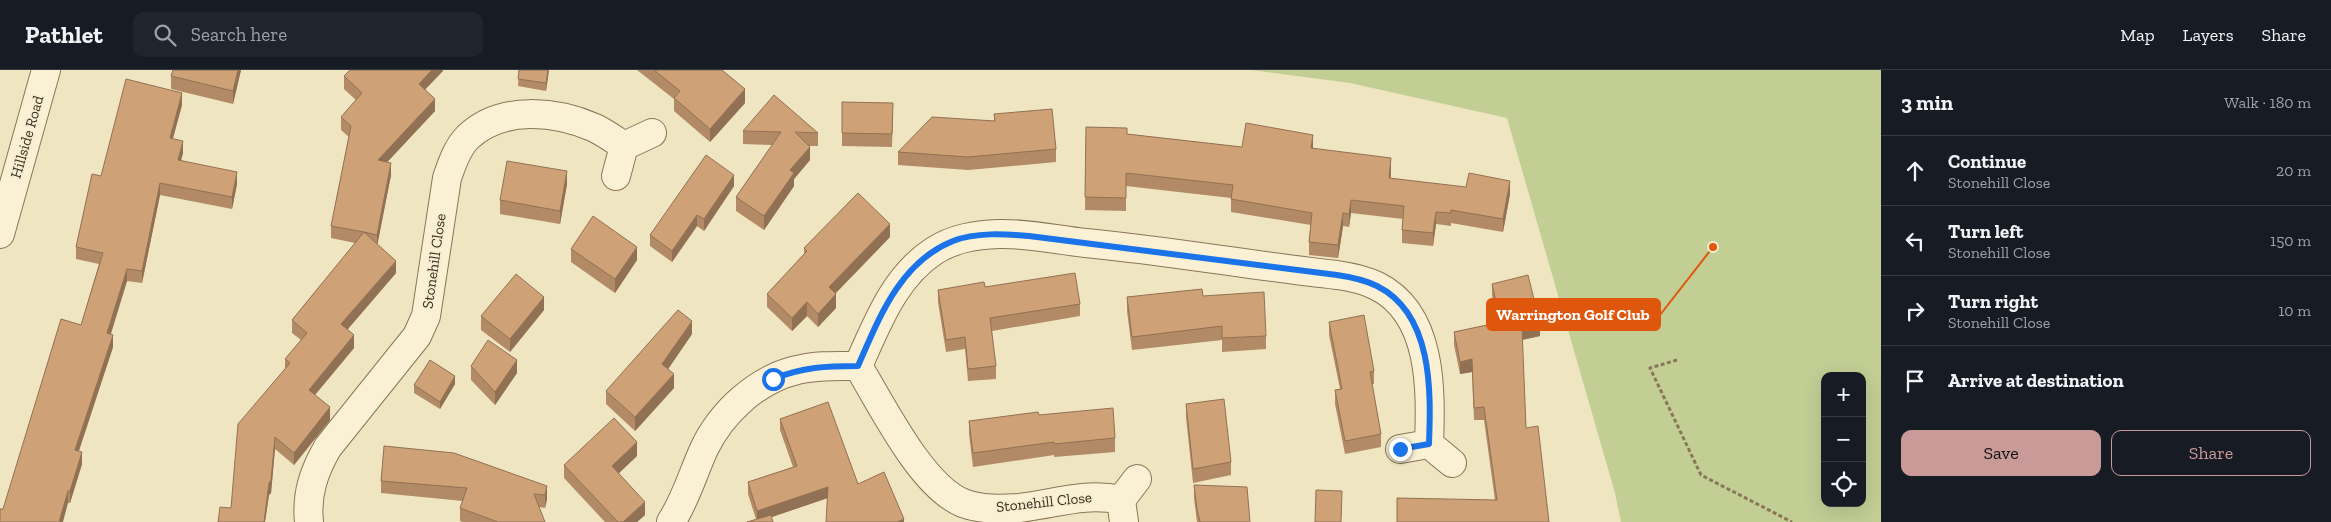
<!DOCTYPE html>
<html lang="en">
<head>
<meta charset="utf-8">
<style>
	body { margin:0; font-family:"Zilla Slab",serif; background:#20242c; color:#f1f3f6 }
	.controls { position:absolute; right:15px; bottom:15px; display:grid; overflow:hidden; border-radius:10px; box-shadow:0 5px 20px #0002 }
	.controls button { width:45px; height:45px; display:grid; place-items:center; padding:0; border:0; border-bottom:1px solid #363941; background:#171b24; color:#f1f3f6; font:25px sans-serif }
	.stop { position:absolute; width:15px; height:15px; margin:-11px; border:4px solid #1a73e8; border-radius:50%; background:#fff }
	.stop.end { background:#1a73e8; border-color:#fff; box-shadow:0 1px 5px #0008 }
	.list { margin:0; padding:0; list-style:none }
	h2 { display:flex; justify-content:space-between; align-items:center; height:65px; margin:0; padding:0 20px; font-size:21px }
	h2 small { font-size:16px; font-weight:400; color:#9ea1a6 }
	.list li { display:grid; grid-template-columns:32px 1fr auto; gap:15px; align-items:center; box-sizing:border-box; height:70px; padding:0 20px; border-top:1px solid #363941 }
	.list b { display:block; font-size:19px; white-space:nowrap }
	.list p { margin:0; font-size:16px; white-space:nowrap; color:#9ea1a6 }
	.list em { font-size:16px; font-style:normal; color:#9ea1a6 }
	.actions { display:flex; gap:10px; padding:15px 20px }
	.actions a { flex:1; padding:11px 0; border:1px solid #ca9a98; border-radius:10px; text-align:center; font-size:18px; color:#ca9a98 }
	.actions .main { background:#ca9a98; color:#111 }
	.icon { flex:none; width:28px; height:28px; fill:none; stroke:currentColor; stroke-width:2; stroke-linecap:round; stroke-linejoin:round }
	.map { position:relative; flex:none; width:1881px; height:452px; overflow:hidden }
	header { display:flex; align-items:center; gap:30px; box-sizing:border-box; height:70px; padding:0 25px; background:#171b24; border-bottom:1px solid #363941 }
	header strong { font-size:24px }
	nav { display:flex; gap:28px; margin-inline-start:auto; font-size:18px }
	.search { width:350px; height:45px; background:#20242c; display:flex; align-items:center; gap:12px; box-sizing:border-box; padding:0 18px; border-radius:10px; color:#9ea1a6; font-size:19px }
	main { display:flex }
	aside { flex:1; background:#171b24 }
	.map>svg:first-child { display:block }
	.green { fill:#c3ce95; fill-rule:evenodd }
	.lines { fill:none; stroke-linecap:round; stroke-linejoin:round }
	.minor-casing { stroke:#8a7658; stroke-width:30 }
	.path { stroke:#8a7658; stroke-width:3; stroke-dasharray:4 2.5; stroke-linecap:butt }
	.minor { stroke:#faf1d5; stroke-width:28 }
	.wall { fill:#b28a65 }
	.shaded-wall { fill:#917153 }
	.building { fill:#cfa176; stroke:#917153 }
	.route { stroke:#1a73e8; stroke-width:6 }
	.labels { text-anchor:middle; stroke-width:4; stroke-linejoin:round; paint-order:stroke }
	.street-label { font-size:15px; fill:#392c1d; stroke:#f6eed1 }
	.leader { fill:none; stroke:#df570d; stroke-width:2 }
	.callout-dot { fill:#df570d; stroke:#f6eed1; stroke-width:2 }
	.callout { fill:#df570d; stroke:#df570d; stroke-width:2 }
	.callout-label { font-size:16px; text-anchor:middle; font-weight:bold; fill:#fff }
</style>
</head>
<body>
<header>
<strong>Pathlet</strong>
<div class="search"><svg class="icon" aria-label="search" viewBox="0 0 24 24"><circle cx="10" cy="10" r="6"/><path d="M15 15l6 6"/></svg>Search here</div>
<nav><a>Map</a><a>Layers</a><a>Share</a></nav>
</header>
<main>
<div class="map">
<svg width="1881" height="452" viewBox="0 0 1881 452">
	<rect width="100%" height="100%" fill="#efe5c1"/>
	<path class="green" d="M 1251,0 L 1881,0 L 1881,452 L 1621,452 L 1615,423 L 1507,48 L 1350,13 ZM 1825,306 L 1862,306 L 1862,433 L 1825,433 Z"/>
	<g class="lines">
		<g class="minor-casing">
			<path id="minor" d="M 616,106 L 624,76 L 652,63
				M 0,164 L 46,0
				M 858,296 C 882,335 921,416 963,433 C 981,440 1001,439 1019,438 C 1056,434 1084,422 1121,430
				M 1400,379 L 1429,374 L 1452,393
				M 309,452 C 306,424 314,401 328,377 L 417,266 L 426,246 L 447,108 C 452,94 457,78 468,67 C 502,35 556,41 595,58 C 605,63 615,70 624,76
				M 671,452 C 686,429 693,403 704,379 C 721,343 757,309 797,300 C 817,295 838,296 858,296 C 877,254 894,207 934,181 C 954,168 976,165 999,164 C 1028,163 1057,170 1086,173 C 1170,181 1253,196 1337,205 C 1351,207 1365,210 1377,216 C 1433,244 1431,321 1429,374
				M 1124,452 L 1121,430 L 1137,409"/>
		</g>
		<path class="path" d="M 1677,290 L 1650,298 L 1701,405 L 1792,452"/>
		<use href="#minor" class="minor"/>
	</g>
	<path class="wall" d="M 173,0 L 241,0 L 233,34 L 171,19 L 171,6 Z
		M 443,0 L 425,19 L 435,41 L 387,92 L 391,105 L 377,174 L 396,203 L 347,260 L 354,278 L 315,325 L 330,350 L 294,395 L 275,379 L 271,423 L 269,425 L 265,452 L 218,452 L 231,438 L 285,299 L 285,289 L 301,270 L 292,263 L 292,250 L 355,173 L 331,168 L 331,156 L 349,67 L 341,60 L 341,47 L 356,30 L 344,19 L 344,6 Z
		M 519,0 L 549,0 L 546,21 L 518,16 Z
		M 637,0 L 722,0 L 745,33 L 710,72 L 674,41 L 674,29 Z
		M 842,32 L 893,47 L 892,77 L 842,76 Z
		M 182,35 L 173,68 L 183,83 L 181,90 L 237,114 L 232,139 L 160,125 L 142,213 L 127,211 L 111,264 L 113,277 L 79,381 L 82,394 L 70,433 L 68,433 L 3,439 L 81,255 L 99,194 L 76,189 L 76,177 L 101,106 Z
		M 994,44 L 1056,79 L 1056,92 L 968,100 L 898,95 L 898,82 L 994,51 Z
		M 1086,57 L 1127,64 L 1242,77 L 1313,78 L 1391,101 L 1391,108 L 1510,124 L 1503,162 L 1451,153 L 1451,156 L 1436,154 L 1433,176 L 1402,173 L 1402,160 L 1403,149 L 1351,143 L 1349,157 L 1343,156 L 1338,188 L 1309,185 L 1309,172 L 1311,155 L 1231,142 L 1231,128 L 1126,116 L 1126,141 L 1085,140 Z
		M 743,61 L 818,63 L 818,76 L 809,76 L 810,90 L 794,109 L 794,116 L 764,160 L 736,141 L 736,127 L 772,75 L 743,74 Z
		M 567,114 L 560,154 L 500,144 L 500,130 Z
		M 734,116 L 704,161 L 697,156 L 672,192 L 650,176 L 650,165 Z
		M 890,167 L 835,224 L 836,238 L 818,257 L 807,246 L 792,261 L 767,237 L 767,224 L 804,184 L 804,178 Z
		M 571,179 L 637,190 L 615,223 L 571,192 Z
		M 1492,214 L 1540,266 L 1522,270 L 1526,358 L 1549,452 L 1495,430 L 1484,350 L 1474,350 L 1472,302 L 1460,304 L 1454,275 L 1454,262 L 1498,253 L 1492,226 Z
		M 985,217 L 1080,234 L 1080,246 L 992,261 L 996,296 L 996,309 L 968,311 L 965,279 L 946,282 L 938,232 L 938,220 Z
		M 1203,226 L 1266,266 L 1266,279 L 1222,282 L 1222,270 L 1132,280 L 1127,241 L 1127,227 Z
		M 544,240 L 510,282 L 481,260 L 481,246 Z
		M 1329,252 L 1374,301 L 1374,314 L 1372,314 L 1381,364 L 1381,377 L 1345,384 L 1335,334 L 1335,320 L 1340,319 L 1329,265 Z
		M 692,264 L 668,299 L 674,318 L 635,361 L 606,334 L 606,321 Z
		M 471,296 L 517,303 L 495,335 L 471,310 Z
		M 455,314 L 440,339 L 414,323 L 414,315 Z
		M 1186,334 L 1231,392 L 1231,405 L 1193,413 L 1186,347 Z
		M 1039,345 L 1115,368 L 1115,382 L 1054,387 L 1054,385 L 973,397 L 969,364 L 969,351 Z
		M 780,349 L 858,414 L 904,452 L 827,428 L 772,447 L 756,449 L 748,424 L 748,412 L 793,397 L 780,360 Z
		M 637,386 L 618,403 L 645,445 L 637,452 L 605,452 L 564,408 L 564,395 Z
		M 381,411 L 547,416 L 547,429 L 545,438 L 539,437 L 545,452 L 463,452 L 460,451 L 460,438 L 463,431 L 381,423 Z
		M 1194,415 L 1250,452 L 1197,452 L 1194,428 Z"/>
	<path class="shaded-wall" d="M 238,0 L 241,0 L 233,34 L 233,21 Z
		M 432,0 L 443,0 L 443,1 L 419,26 L 419,14 Z
		M 548,0 L 549,0 L 546,21 L 546,13 Z
		M 745,19 L 745,33 L 710,72 L 710,59 Z
		M 182,23 L 182,35 L 170,79 L 170,68 Z
		M 435,29 L 435,41 L 378,102 L 378,90 Z
		M 1313,65 L 1313,78 L 1311,78 Z
		M 183,71 L 183,83 L 178,102 L 178,90 Z
		M 810,77 L 810,90 L 794,109 L 794,116 L 764,160 L 764,146 L 790,100 Z
		M 1391,88 L 1391,101 L 1389,121 L 1389,108 Z
		M 391,93 L 391,105 L 377,177 L 377,165 Z
		M 567,101 L 567,114 L 560,154 L 560,141 Z
		M 237,102 L 237,114 L 232,139 L 232,127 Z
		M 734,105 L 734,116 L 704,161 L 704,149 Z
		M 1510,111 L 1510,124 L 1503,162 L 1503,149 Z
		M 160,113 L 160,125 L 142,213 L 142,201 Z
		M 1351,130 L 1351,143 L 1349,157 L 1349,144 Z
		M 1436,142 L 1436,154 L 1433,176 L 1433,163 Z
		M 1343,143 L 1343,156 L 1338,188 L 1338,175 Z
		M 697,145 L 697,156 L 672,192 L 672,181 Z
		M 890,154 L 890,167 L 829,230 L 829,217 Z
		M 637,177 L 637,190 L 615,223 L 615,209 Z
		M 396,191 L 396,203 L 341,267 L 341,254 Z
		M 127,199 L 127,211 L 107,275 L 107,263 Z
		M 836,224 L 836,238 L 818,257 L 818,244 Z
		M 544,227 L 544,240 L 510,282 L 510,269 Z
		M 807,232 L 807,246 L 792,261 L 792,248 Z
		M 692,251 L 692,264 L 662,308 L 662,294 Z
		M 1540,253 L 1540,266 L 1522,270 L 1522,258 Z
		M 113,265 L 113,277 L 75,392 L 75,380 Z
		M 354,265 L 354,278 L 309,332 L 309,320 Z
		M 1472,289 L 1472,302 L 1460,304 L 1460,292 Z
		M 517,290 L 517,303 L 495,335 L 495,322 Z
		M 674,304 L 674,318 L 635,361 L 635,347 Z
		M 455,306 L 455,314 L 440,339 L 440,332 Z
		M 330,337 L 330,350 L 294,395 L 294,383 Z
		M 275,367 L 275,379 L 271,423 L 269,425 L 265,452 L 264,452 Z
		M 637,372 L 637,386 L 612,410 L 612,396 Z
		M 82,382 L 82,394 L 70,433 L 70,421 Z
		M 547,416 L 547,429 L 545,438 L 545,425 Z
		M 828,417 L 828,428 L 757,452 L 757,441 Z
		M 68,421 L 68,433 L 63,452 L 59,452 Z
		M 645,432 L 645,445 L 637,452 L 623,452 Z
		M 904,449 L 904,452 L 897,452 Z"/>
	<path class="building" d="M 173,0 L 238,0 L 233,21 L 171,6 Z
		M 350,0 L 432,0 L 419,14 L 435,29 L 378,90 L 391,93 L 377,165 L 364,162 L 396,191 L 341,254 L 354,265 L 309,320 L 330,337 L 294,383 L 275,367 L 271,410 L 269,413 L 264,452 L 218,452 L 220,437 L 231,438 L 238,354 L 290,293 L 285,289 L 307,263 L 292,250 L 364,162 L 331,156 L 351,56 L 341,47 L 362,23 L 344,6 Z
		M 519,0 L 548,0 L 546,13 L 518,9 Z
		M 654,0 L 722,0 L 745,19 L 710,59 L 674,28 L 680,21 Z
		M 126,9 L 182,23 L 170,68 L 183,71 L 178,90 L 237,102 L 232,127 L 160,113 L 142,201 L 127,199 L 107,263 L 113,265 L 75,380 L 82,382 L 70,421 L 68,421 L 59,452 L 0,452 L 0,439 L 3,439 L 61,249 L 81,255 L 103,183 L 76,177 L 92,104 L 101,106 Z
		M 774,25 L 818,63 L 795,62 L 810,77 L 790,100 L 794,103 L 764,146 L 736,127 L 781,62 L 743,61 Z
		M 842,32 L 893,33 L 892,64 L 842,63 Z
		M 1052,39 L 1056,79 L 968,87 L 898,82 L 932,47 L 995,51 L 994,44 Z
		M 1246,53 L 1313,65 L 1311,78 L 1391,88 L 1389,108 L 1466,117 L 1469,103 L 1510,111 L 1503,149 L 1451,140 L 1451,143 L 1436,142 L 1433,163 L 1402,160 L 1404,136 L 1351,130 L 1349,144 L 1343,143 L 1338,175 L 1309,172 L 1312,143 L 1231,129 L 1233,115 L 1126,103 L 1126,128 L 1085,127 L 1086,57 L 1127,58 L 1127,64 L 1242,77 Z
		M 706,85 L 734,105 L 704,149 L 697,145 L 672,181 L 650,165 Z
		M 507,91 L 567,101 L 560,141 L 500,130 Z
		M 858,123 L 890,154 L 829,217 L 836,224 L 818,244 L 807,232 L 792,248 L 767,224 L 807,181 L 804,178 Z
		M 593,146 L 637,177 L 615,209 L 571,179 Z
		M 1075,203 L 1080,234 L 990,248 L 996,296 L 968,299 L 965,267 L 946,270 L 938,220 L 984,212 L 985,217 Z
		M 516,204 L 544,227 L 510,269 L 481,246 Z
		M 1528,205 L 1540,253 L 1522,258 L 1526,358 L 1538,356 L 1549,452 L 1397,452 L 1397,428 L 1497,430 L 1484,337 L 1474,338 L 1472,289 L 1460,292 L 1454,262 L 1501,252 L 1492,214 Z
		M 1202,219 L 1203,226 L 1264,222 L 1266,266 L 1222,268 L 1222,256 L 1132,267 L 1127,227 Z
		M 678,240 L 692,251 L 662,294 L 674,304 L 635,347 L 606,321 Z
		M 1364,245 L 1374,301 L 1370,302 L 1381,364 L 1345,371 L 1335,320 L 1342,319 L 1329,252 Z
		M 488,270 L 517,290 L 495,322 L 471,296 Z
		M 430,290 L 455,306 L 440,332 L 414,315 Z
		M 1224,329 L 1231,392 L 1193,399 L 1186,334 Z
		M 828,332 L 858,414 L 884,402 L 904,449 L 897,452 L 826,452 L 828,417 L 757,441 L 748,412 L 797,396 L 780,349 Z
		M 1113,338 L 1115,368 L 1054,374 L 1054,372 L 973,383 L 969,351 L 1038,342 L 1039,345 Z
		M 614,348 L 637,372 L 612,396 L 645,432 L 623,452 L 618,452 L 564,395 Z
		M 384,376 L 454,383 L 547,416 L 545,425 L 534,424 L 545,452 L 498,452 L 460,438 L 467,418 L 381,411 Z
		M 1194,415 L 1247,417 L 1250,452 L 1200,452 L 1197,439 Z
		M 1316,420 L 1342,421 L 1341,452 L 1315,452 Z
		M 771,445 L 773,452 L 747,452 Z"/>
	<g class="lines">
		<path class="route" d="M 773,309 C 803,297 826,296 858,296 C 879,248 900,192 953,171 C 976,162 1004,164 1029,166 L 1337,205 C 1351,207 1365,210 1377,216 C 1433,244 1431,321 1429,374 L 1400,379"/>
	</g>
	<g class="labels">
		<g class="street-label">
			<text transform="translate(27 67) rotate(-74)" y="5">Hillside Road</text>
			<text transform="translate(434 191) rotate(-82)" y="5">Stonehill Close</text>
			<text transform="translate(1044 432) rotate(-6)" y="5">Stonehill Close</text>
		</g>
	</g>
	<path class="leader" d="M1713 177L1660 245"/>
	<circle class="callout-dot" cx="1713" cy="177" r="5"/>
	<rect class="callout" x="1487" y="229" width="173" height="31" rx="5"/>
	<g class="callout-label">
		<text x="1573" y="250">Warrington Golf Club</text>
	</g>
</svg>
<div class="controls">
<button>+</button>
<button>−</button>
<button><svg class="icon" aria-label="locate" viewBox="0 0 24 24"><circle cx="12" cy="12" r="6"/><path d="M12 2v4M12 18v4M2 12h4M18 12h4"/></svg></button>
</div>
<div class="stop" style="left:773px;top:309px"></div>
<div class="stop end" style="left:1400px;top:379px"></div>
</div>
<aside>
<h2>3 min<small>Walk · 180 m</small></h2>
<ul class="list">
<li><svg class="icon" aria-label="ahead" viewBox="0 0 24 24"><path d="M12 20V5M6 11l6-6 6 6"/></svg><div><b>Continue</b><p>Stonehill Close</p></div><em>20 m</em></li>
<li><svg class="icon" aria-label="left" viewBox="0 0 24 24"><path d="M17 20v-9H6M10 6l-5 5 5 5"/></svg><div><b>Turn left</b><p>Stonehill Close</p></div><em>150 m</em></li>
<li><svg class="icon" aria-label="right" viewBox="0 0 24 24"><path d="M7 20v-9h11M14 6l5 5-5 5"/></svg><div><b>Turn right</b><p>Stonehill Close</p></div><em>10 m</em></li>
<li><svg class="icon" aria-label="arrive" viewBox="0 0 24 24"><path d="M6 21V4h12l-3 4 3 4H6"/></svg><div><b>Arrive at destination</b></div></li>
</ul>
<div class="actions"><a class="main">Save</a><a>Share</a></div>
</aside>
</main>
</body>
</html>
